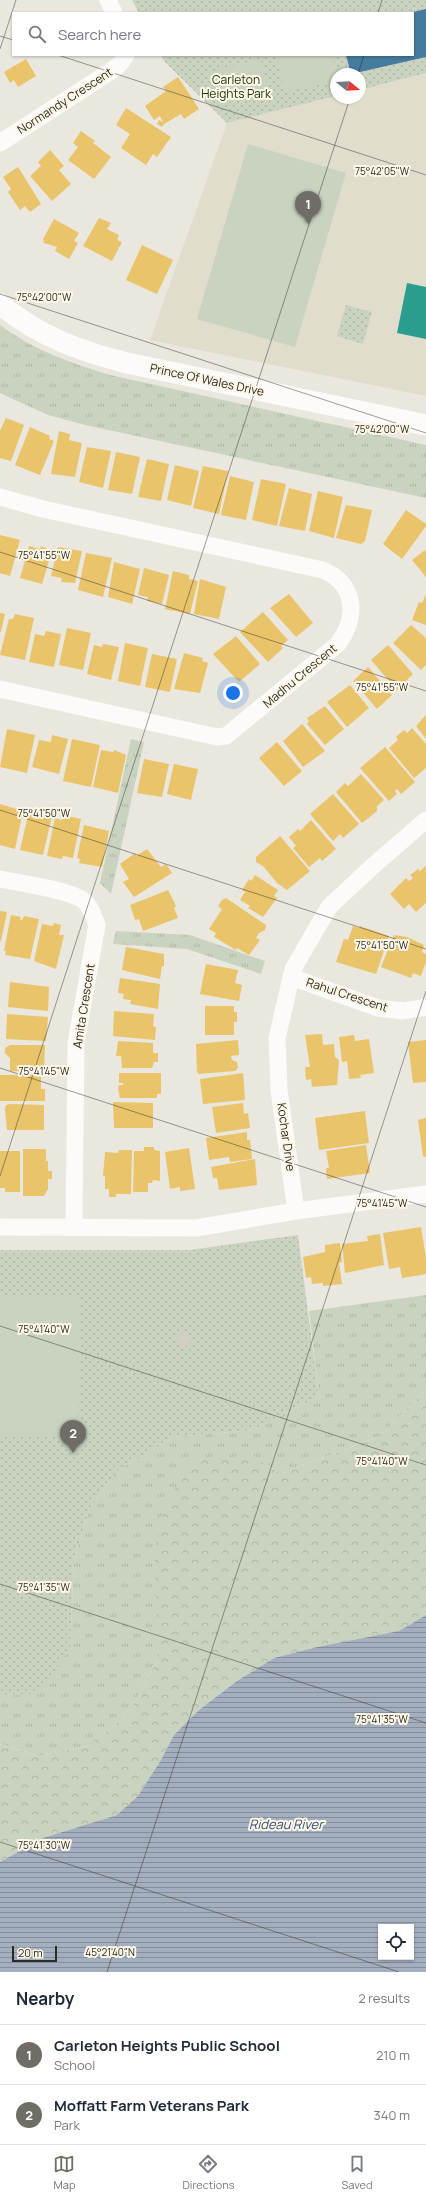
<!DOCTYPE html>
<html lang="en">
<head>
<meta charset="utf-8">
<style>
	body { margin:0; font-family:Manrope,sans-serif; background:#f6f6f7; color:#1f2937 }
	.controls { position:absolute; right:12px; bottom:12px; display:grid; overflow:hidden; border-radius:0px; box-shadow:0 1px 3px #0004 }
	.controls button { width:36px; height:36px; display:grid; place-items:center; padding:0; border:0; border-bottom:1px solid #e0e1e3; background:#fff; color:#1f2937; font:20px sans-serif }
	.compass { position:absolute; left:330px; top:68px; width:36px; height:36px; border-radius:50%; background:#fff; box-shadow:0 1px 3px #0004; rotate:108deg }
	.scale { position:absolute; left:12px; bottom:10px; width:45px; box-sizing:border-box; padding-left:4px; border:2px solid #2d2b25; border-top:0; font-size:11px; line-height:14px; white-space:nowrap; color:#2d2b25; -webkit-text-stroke:3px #fdf7e7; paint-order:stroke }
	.you { position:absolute; left:233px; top:693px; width:14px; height:14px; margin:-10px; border:3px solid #fff; border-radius:50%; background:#1a73e8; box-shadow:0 0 0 6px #1a73e833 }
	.badge { display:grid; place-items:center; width:26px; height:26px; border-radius:50%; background:#6f6d66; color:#fff; font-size:13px; font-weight:700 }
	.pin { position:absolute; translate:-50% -33px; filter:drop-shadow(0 1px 2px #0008) }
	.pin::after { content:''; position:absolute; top:21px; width:14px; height:12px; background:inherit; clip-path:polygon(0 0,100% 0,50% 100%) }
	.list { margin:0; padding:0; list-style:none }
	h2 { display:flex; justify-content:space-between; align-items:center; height:52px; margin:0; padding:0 16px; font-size:17px }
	h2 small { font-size:13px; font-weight:400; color:#747a83 }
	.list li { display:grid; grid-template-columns:26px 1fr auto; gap:12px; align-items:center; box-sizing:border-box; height:60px; padding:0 16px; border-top:1px solid #e0e1e3 }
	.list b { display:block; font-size:15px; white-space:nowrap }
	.list p { margin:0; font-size:13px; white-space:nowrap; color:#747a83 }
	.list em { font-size:13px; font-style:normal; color:#747a83 }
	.icon { flex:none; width:22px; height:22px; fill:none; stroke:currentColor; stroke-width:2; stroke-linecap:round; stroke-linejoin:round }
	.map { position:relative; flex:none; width:426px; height:1972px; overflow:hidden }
	.search { position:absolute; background:#fff; box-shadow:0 1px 3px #0004; left:12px; right:12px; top:12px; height:44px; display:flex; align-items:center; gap:10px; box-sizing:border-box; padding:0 14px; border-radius:0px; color:#747a83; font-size:15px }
	.sheet { height:172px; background:#fff }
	nav { display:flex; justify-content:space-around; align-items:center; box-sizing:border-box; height:56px; border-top:1px solid #e0e1e3; background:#fff; font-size:11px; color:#747a83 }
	nav a { display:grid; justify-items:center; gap:2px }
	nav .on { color:#6f6d66 }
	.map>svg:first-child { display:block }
	.built { fill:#e1ddcc }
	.grass { fill:url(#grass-tufts) }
	.forest { fill:url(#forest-crowns) }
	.park { fill:url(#park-dots) }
	.garden { fill:#cad3c0 }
	.water { fill:url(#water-rules); fill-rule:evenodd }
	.homes { fill:#e9c46a }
	.schools { fill:#2a9d8f }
	.public { fill:#457b9d }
	.building { fill:#d1cec4 }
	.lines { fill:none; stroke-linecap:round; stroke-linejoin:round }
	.minor { stroke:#fcfbfa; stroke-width:17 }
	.major { stroke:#fcfbfa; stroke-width:21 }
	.ticks { fill:none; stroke:#2d2b25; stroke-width:1; stroke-opacity:0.45 }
	.labels { text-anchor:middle; stroke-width:4; stroke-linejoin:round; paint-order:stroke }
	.park-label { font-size:12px; fill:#183106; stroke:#fdf7e7 }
	.street-label { font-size:12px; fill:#2d2b25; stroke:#fdf7e7 }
	.water-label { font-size:13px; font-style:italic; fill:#344f77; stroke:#fdf7e7 }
	.ticks-label { font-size:10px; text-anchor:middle; fill:#2d2b25; stroke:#fdf7e7; stroke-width:4; stroke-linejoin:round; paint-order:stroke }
</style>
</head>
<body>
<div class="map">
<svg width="426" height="1972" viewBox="0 0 426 1972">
	<defs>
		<pattern id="grass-tufts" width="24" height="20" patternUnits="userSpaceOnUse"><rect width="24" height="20" fill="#cad3c0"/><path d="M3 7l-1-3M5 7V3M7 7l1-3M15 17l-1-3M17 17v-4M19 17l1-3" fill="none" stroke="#aeb5a5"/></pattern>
		<pattern id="forest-crowns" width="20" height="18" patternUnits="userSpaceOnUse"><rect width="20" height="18" fill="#cad3c0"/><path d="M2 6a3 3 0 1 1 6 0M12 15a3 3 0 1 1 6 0" fill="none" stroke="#aeb5a5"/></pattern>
		<pattern id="park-dots" width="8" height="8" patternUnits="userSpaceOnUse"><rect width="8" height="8" fill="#cad3c0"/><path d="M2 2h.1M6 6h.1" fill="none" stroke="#aeb5a5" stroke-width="1.8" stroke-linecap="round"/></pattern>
		<pattern id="water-rules" width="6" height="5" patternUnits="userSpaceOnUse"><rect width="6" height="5" fill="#a3aebe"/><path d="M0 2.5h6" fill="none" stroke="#858e9a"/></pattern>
	</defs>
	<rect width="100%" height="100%" fill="#eae7df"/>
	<path class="built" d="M 426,73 L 426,396 L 150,340 L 227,123 L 336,96 L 336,98 L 360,98 L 360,90 Z"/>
	<path class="grass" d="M 0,325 C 33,350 71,363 110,375 L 426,445 L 426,498 L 85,425 L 48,415 L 0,393 Z
		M 131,739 L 144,742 L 111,894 L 100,883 Z
		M 116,931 L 190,935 L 265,961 L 261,974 L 187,949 L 113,944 Z
		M 426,1295 L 426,1390 L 380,1436 L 281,1474 L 252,1455 L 159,1658 L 128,1715 L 87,1746 L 39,1756 L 0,1744 L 0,1695 L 30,1694 L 70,1648 L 74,1560 L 90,1507 L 118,1470 L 174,1437 L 253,1430 L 319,1396 L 309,1311 Z"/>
	<path class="forest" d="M 426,1390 L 426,1615 L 399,1631 L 317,1647 L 274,1658 L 237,1681 L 199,1710 L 174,1735 L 161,1760 L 138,1796 L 117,1815 L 43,1838 L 0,1862 L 0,1744 L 39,1756 L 87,1746 L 128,1715 L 159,1658 L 154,1551 L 167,1503 L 189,1461 L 252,1455 L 281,1474 L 380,1436 Z"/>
	<path class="park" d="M 132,0 L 426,0 L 426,73 L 360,90 L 360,74 L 336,74 L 336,96 L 227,123 L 164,61 L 161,55 L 413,55 L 413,13 L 139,13 Z
		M 346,305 L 372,312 L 363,344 L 337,336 Z
		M 298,1235 L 319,1396 L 253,1430 L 174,1437 L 118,1470 L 90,1507 L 74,1560 L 70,1648 L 50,1679 L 30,1694 L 0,1695 L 0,1250 L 190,1250 Z"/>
	<path class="garden" d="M 276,55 L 333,55 L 337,74 L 336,81 L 284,92 Z
		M 261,59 L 269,92 L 217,105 L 209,72 Z
		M 248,144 L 346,173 L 295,347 L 197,319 Z
		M 0,1297 L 80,1297 L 78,1436 L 0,1436 Z"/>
	<path class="water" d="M 426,1615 L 426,1972 L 0,1972 L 0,1862 L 43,1838 L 117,1815 L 138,1796 L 161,1760 L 174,1735 L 199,1710 L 237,1681 L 274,1658 L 317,1647 L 399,1631 ZM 381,1927 L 411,1927 L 411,1957 L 381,1957 Z"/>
	<path class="homes" d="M 26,59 L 36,76 L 18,87 L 14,80 L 10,83 L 4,72 Z
		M 178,77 L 199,109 L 184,119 L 181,114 L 164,124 L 162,127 L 157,124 L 159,120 L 163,122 L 160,116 L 154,120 L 145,106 L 166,91 L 163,87 Z
		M 126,108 L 171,137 L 157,157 L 153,154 L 146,165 L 121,148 L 130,134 L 116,125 Z
		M 81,131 L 95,141 L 93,143 L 111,157 L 94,179 L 68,160 L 78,147 L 73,143 Z
		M 50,150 L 64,166 L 59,170 L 71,184 L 52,201 L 30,176 L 41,166 L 38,162 Z
		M 18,167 L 41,204 L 30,212 L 25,206 L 20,210 L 8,192 L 11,189 L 3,177 Z
		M 99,218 L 111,223 L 107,229 L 119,235 L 117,240 L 122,242 L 112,261 L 83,246 Z
		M 54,219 L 79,233 L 74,241 L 78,243 L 69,259 L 55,251 L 57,247 L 44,243 L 43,239 Z
		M 142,245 L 173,260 L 157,294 L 126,280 Z
		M 6,418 L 24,425 L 11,461 L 0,458 L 0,431 Z
		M 30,427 L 50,436 L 49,439 L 54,441 L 40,475 L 15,465 Z
		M 59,431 L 70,434 L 69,440 L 82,443 L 75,477 L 51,474 Z
		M 87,447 L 111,451 L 103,488 L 79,482 Z
		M 116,452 L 140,457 L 132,494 L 108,490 Z
		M 147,459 L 169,464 L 161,501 L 138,497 Z
		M 175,465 L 199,471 L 191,506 L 167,500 Z
		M 203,466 L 228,471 L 219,514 L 193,508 Z
		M 230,476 L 254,482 L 246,520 L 221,515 Z
		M 261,479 L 286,484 L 277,526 L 252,520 Z
		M 289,488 L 312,494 L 305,531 L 279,526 Z
		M 318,491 L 343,497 L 334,538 L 309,531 Z
		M 346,505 L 372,510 L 365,541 L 361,544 L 336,538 Z
		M 406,510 L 426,524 L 426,526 L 402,559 L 383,544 Z
		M 0,535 L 20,540 L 10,576 L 0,573 Z
		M 29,546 L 40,549 L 41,546 L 52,551 L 42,584 L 20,578 Z
		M 58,547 L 82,551 L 75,583 L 61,582 L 62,578 L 51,576 Z
		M 425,550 L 426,552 L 426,577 L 412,560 Z
		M 86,553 L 112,558 L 103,597 L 78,590 Z
		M 114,562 L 140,569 L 132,604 L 108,597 Z
		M 144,568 L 169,575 L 162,604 L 147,601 L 148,597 L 138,595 Z
		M 173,571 L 189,575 L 189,579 L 198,581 L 190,614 L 165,609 Z
		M 200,579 L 226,587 L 219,619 L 194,614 Z
		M 289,594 L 313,623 L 296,637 L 270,608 Z
		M 426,594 L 426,625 L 412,620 L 419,602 L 422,603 Z
		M 263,612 L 288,640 L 281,646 L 283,648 L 268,662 L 240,632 Z
		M 0,613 L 5,614 L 1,632 L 0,632 Z
		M 15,614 L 34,618 L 25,660 L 0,655 L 9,619 L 13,619 Z
		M 411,625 L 426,638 L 426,665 L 421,670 L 393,643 Z
		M 67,628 L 91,633 L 83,670 L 59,665 Z
		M 46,631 L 61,634 L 54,667 L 29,662 L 35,634 L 44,636 Z
		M 236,636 L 260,664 L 239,682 L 213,654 Z
		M 125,643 L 148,648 L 140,686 L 118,681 Z
		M 103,644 L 119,647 L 111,680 L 87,674 L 94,645 L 102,647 Z
		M 388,645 L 413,674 L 397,690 L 371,660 Z
		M 184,653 L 203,658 L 202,661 L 208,663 L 200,693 L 174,689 Z
		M 152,654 L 177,659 L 170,692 L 145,687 Z
		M 368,667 L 392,695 L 377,709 L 353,681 Z
		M 350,685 L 369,708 L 347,727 L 327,702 Z
		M 325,706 L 344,729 L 325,745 L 307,724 L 309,721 L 307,718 Z
		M 426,715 L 426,739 L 416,726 Z
		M 302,724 L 325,751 L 303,767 L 283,741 Z
		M 412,728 L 426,744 L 426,768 L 414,778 L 389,748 L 398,740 L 396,737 L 404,730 L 407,733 Z
		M 7,729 L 35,735 L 27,773 L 0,767 Z
		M 52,735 L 68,739 L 59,774 L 32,767 L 39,740 L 51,742 Z
		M 72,739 L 100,745 L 91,787 L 63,781 Z
		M 277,742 L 302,771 L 284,786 L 259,758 Z
		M 385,747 L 415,782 L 401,794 L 397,789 L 395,791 L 397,794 L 389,801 L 360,768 Z
		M 101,750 L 113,752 L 114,750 L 126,755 L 118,793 L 93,787 Z
		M 144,759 L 169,764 L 162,797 L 137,793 Z
		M 174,764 L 198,769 L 191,800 L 167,794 Z
		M 361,774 L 384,800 L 377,806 L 377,811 L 362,823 L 336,792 L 345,783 L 348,786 Z
		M 333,794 L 359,824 L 343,838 L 340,834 L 333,841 L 310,814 Z
		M 0,804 L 23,811 L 15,849 L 0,845 Z
		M 29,811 L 52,816 L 43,855 L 20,850 Z
		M 63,815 L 81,819 L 73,858 L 63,856 L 62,859 L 47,856 L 55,818 L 62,820 Z
		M 311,820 L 336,849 L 322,861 L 320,858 L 309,867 L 293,848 L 296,846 L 289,837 L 298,829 L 300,831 Z
		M 84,825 L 109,831 L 102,867 L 79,863 L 80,859 L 77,858 Z
		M 280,836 L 310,871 L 287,890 L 277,883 L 263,866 L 256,862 L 256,857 Z
		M 147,849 L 161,867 L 166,864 L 172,873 L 134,897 L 123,882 L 129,879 L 120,864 L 135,853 L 136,856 Z
		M 426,866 L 426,903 L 416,912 L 409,904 L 404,909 L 390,894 L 406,878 L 409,881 L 413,878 L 410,875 L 418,869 L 420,871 Z
		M 255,875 L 278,890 L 274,896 L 277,898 L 263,917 L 248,908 L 250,906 L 240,900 L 245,892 L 242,890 L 249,879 L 251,881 Z
		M 168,890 L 176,906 L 174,908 L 178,918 L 143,931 L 139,919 L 135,920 L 130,905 Z
		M 226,898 L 266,925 L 265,930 L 259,933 L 256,938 L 260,940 L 249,955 L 237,948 L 236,950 L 214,937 L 216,933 L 209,929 L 222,909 L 218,906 L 222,900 Z
		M 0,911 L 7,912 L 1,941 L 0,941 Z
		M 11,915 L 21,917 L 20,920 L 22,920 L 24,916 L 39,919 L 30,959 L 5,955 L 6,951 L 4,951 Z
		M 54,923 L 61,925 L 59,935 L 64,935 L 56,969 L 34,961 L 42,924 L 53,926 Z
		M 353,926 L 359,928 L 360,926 L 389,936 L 376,974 L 336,962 L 344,939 L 348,940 Z
		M 394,935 L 407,937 L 424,945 L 422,952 L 426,954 L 426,962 L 421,976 L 413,973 L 411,978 L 381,967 Z
		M 126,947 L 164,954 L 164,967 L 162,966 L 160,979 L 122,970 Z
		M 206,964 L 238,970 L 235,983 L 242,985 L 239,1001 L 200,994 Z
		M 120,978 L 160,984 L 158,1009 L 130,1004 L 131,1000 L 123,999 L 124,994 L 118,993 Z
		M 10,982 L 49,987 L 48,1011 L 8,1007 Z
		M 205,1006 L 234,1006 L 234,1012 L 237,1012 L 237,1022 L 234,1022 L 234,1035 L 205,1035 Z
		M 114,1011 L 154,1014 L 153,1026 L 156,1027 L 155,1040 L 113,1036 Z
		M 7,1014 L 48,1017 L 46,1041 L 6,1039 Z
		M 322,1034 L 323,1045 L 334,1044 L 335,1057 L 339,1060 L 337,1085 L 312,1087 L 311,1079 L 306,1080 L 305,1067 L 310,1067 L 305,1035 Z
		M 354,1035 L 355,1041 L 369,1039 L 374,1073 L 360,1075 L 361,1078 L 349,1079 L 347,1061 L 342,1062 L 339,1037 Z
		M 238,1040 L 239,1055 L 231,1056 L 232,1060 L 237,1062 L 238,1068 L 235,1071 L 199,1074 L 197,1072 L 196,1044 Z
		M 426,1040 L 426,1082 L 413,1083 L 408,1042 Z
		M 118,1041 L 153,1043 L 153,1053 L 158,1053 L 158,1062 L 154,1062 L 152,1068 L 122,1068 L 121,1056 L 116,1056 Z
		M 10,1045 L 45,1045 L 44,1072 L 10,1071 L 10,1058 L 5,1053 L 5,1048 Z
		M 119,1073 L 161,1073 L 161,1094 L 157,1094 L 157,1098 L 120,1098 L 118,1088 L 119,1085 L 123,1085 L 123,1083 L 119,1083 Z
		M 243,1073 L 245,1100 L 203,1104 L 200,1079 Z
		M 0,1075 L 41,1075 L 41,1089 L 45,1089 L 45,1101 L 0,1101 Z
		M 113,1102 L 153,1103 L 153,1128 L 114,1128 Z
		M 243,1103 L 244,1114 L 248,1113 L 250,1128 L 216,1133 L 212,1107 Z
		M 10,1104 L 44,1105 L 44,1130 L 7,1130 L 5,1109 L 6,1105 Z
		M 365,1111 L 369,1143 L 319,1150 L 315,1118 Z
		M 426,1118 L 426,1157 L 423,1156 L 418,1120 Z
		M 247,1132 L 247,1140 L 250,1140 L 252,1159 L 230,1162 L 229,1157 L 209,1160 L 206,1138 Z
		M 366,1145 L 370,1173 L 327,1179 L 326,1168 L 329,1168 L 326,1151 Z
		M 144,1147 L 154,1147 L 154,1150 L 160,1151 L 160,1181 L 153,1180 L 152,1183 L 148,1183 L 148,1192 L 133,1192 L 134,1151 L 144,1151 Z
		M 189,1148 L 195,1189 L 180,1191 L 180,1187 L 170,1189 L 165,1152 Z
		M 23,1149 L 46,1149 L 46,1161 L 48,1161 L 48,1171 L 52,1171 L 52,1179 L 48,1179 L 48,1189 L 44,1196 L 23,1196 Z
		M 119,1150 L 132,1150 L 131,1194 L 116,1194 L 116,1197 L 109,1197 L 109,1189 L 105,1189 L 105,1176 L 103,1176 L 105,1152 L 118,1153 Z
		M 0,1151 L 20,1151 L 20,1192 L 5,1192 L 5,1188 L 0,1188 Z
		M 255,1159 L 257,1185 L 219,1190 L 217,1178 L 213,1178 L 211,1167 Z
		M 421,1227 L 426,1258 L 426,1274 L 402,1278 L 400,1267 L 389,1269 L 383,1233 Z
		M 380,1234 L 384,1265 L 345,1273 L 342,1244 L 368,1241 L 367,1236 Z
		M 340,1243 L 342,1262 L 339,1263 L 342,1284 L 323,1286 L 323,1283 L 312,1284 L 311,1277 L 306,1278 L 303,1257 L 325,1252 L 325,1245 Z"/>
	<path class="schools" d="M 407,283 L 426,287 L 426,339 L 397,333 Z"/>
	<path class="public" d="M 426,9 L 426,57 L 351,74 L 346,55 L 413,55 L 413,12 Z"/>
	<path class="building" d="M 185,1332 L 191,1337 L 190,1344 L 183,1348 L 177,1343 L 178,1335 Z"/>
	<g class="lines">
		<path class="minor" d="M 108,0 L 114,13
			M 0,143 L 111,71 L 120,64 L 126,55
			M 0,497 L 43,509 L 323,570 C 356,584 358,617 338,644 L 226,736 L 217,737 L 0,689
			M 0,879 C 19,883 71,890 84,901 C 91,907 94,917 97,925 L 76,1043 L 74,1227
			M 291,977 L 378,1008 L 403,1011 L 426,1007
			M 296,1211 L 279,1090 L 277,1038 L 293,969 L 329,907 L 374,865 L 426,820
			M 0,1227 L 196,1228 L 296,1211 L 426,1194"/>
		<path class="major" d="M 0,304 C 38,336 80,351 127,363 L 426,425"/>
	</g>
	<path class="ticks" d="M 378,13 L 382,0M 0,36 L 13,40M 0,49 L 16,0M 58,55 L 426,175M 358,74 L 364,55M 0,294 L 426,433M 0,552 L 426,691M 0,810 L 426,949M 0,1068 L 426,1207M 0,1176 L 350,98M 0,1326 L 426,1465M 0,1584 L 426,1723M 0,1842 L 399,1972M 107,1972 L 426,991"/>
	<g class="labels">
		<g class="park-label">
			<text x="236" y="84">Carleton<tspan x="236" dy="14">Heights Park</tspan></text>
		</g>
		<g class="street-label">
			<text transform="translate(65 101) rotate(-33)" y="4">Normandy Crescent</text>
			<text transform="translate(207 380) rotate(12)" y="4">Prince Of Wales Drive</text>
			<text transform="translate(300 676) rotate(-40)" y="4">Madhu Crescent</text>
			<text transform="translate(347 995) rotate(18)" y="4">Rahul Crescent</text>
			<text transform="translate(84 1006) rotate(-81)" y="4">Amita Crescent</text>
			<text transform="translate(286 1137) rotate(82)" y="4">Kochar Drive</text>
		</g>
		<g class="water-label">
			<text x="286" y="1829">Rideau River</text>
		</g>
	</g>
	<g class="ticks-label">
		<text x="382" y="175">75°42'05"W</text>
		<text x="44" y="301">75°42'00"W</text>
		<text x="382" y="433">75°42'00"W</text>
		<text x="44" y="559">75°41'55"W</text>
		<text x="382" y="691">75°41'55"W</text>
		<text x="44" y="817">75°41'50"W</text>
		<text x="382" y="949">75°41'50"W</text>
		<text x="44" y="1075">75°41'45"W</text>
		<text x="382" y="1207">75°41'45"W</text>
		<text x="44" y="1333">75°41'40"W</text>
		<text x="382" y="1465">75°41'40"W</text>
		<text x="44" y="1591">75°41'35"W</text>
		<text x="382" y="1723">75°41'35"W</text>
		<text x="44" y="1849">75°41'30"W</text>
		<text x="110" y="1956">45°21'40"N</text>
	</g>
</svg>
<div class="controls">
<button><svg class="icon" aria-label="locate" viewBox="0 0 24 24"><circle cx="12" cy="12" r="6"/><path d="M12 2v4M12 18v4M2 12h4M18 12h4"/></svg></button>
</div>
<svg class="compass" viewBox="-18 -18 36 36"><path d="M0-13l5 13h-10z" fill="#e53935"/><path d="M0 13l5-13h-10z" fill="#747a83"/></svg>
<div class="scale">20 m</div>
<div class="you"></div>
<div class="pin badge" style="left:308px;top:224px">1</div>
<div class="pin badge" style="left:73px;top:1453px">2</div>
<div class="search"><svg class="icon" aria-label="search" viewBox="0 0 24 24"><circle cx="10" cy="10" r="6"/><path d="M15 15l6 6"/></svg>Search here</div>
</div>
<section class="sheet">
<h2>Nearby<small>2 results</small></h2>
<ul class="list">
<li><span class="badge">1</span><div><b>Carleton Heights Public School</b><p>School</p></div><em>210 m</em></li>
<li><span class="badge">2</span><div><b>Moffatt Farm Veterans Park</b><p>Park</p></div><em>340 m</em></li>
</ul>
</section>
<nav>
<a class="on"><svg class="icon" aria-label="map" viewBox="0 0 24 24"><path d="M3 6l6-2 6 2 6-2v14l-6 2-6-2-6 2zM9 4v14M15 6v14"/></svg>Map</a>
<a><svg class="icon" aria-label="directions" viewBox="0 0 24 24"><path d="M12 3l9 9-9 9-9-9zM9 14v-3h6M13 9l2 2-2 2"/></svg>Directions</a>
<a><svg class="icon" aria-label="saved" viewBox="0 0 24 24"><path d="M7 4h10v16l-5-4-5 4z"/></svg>Saved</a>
</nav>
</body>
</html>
